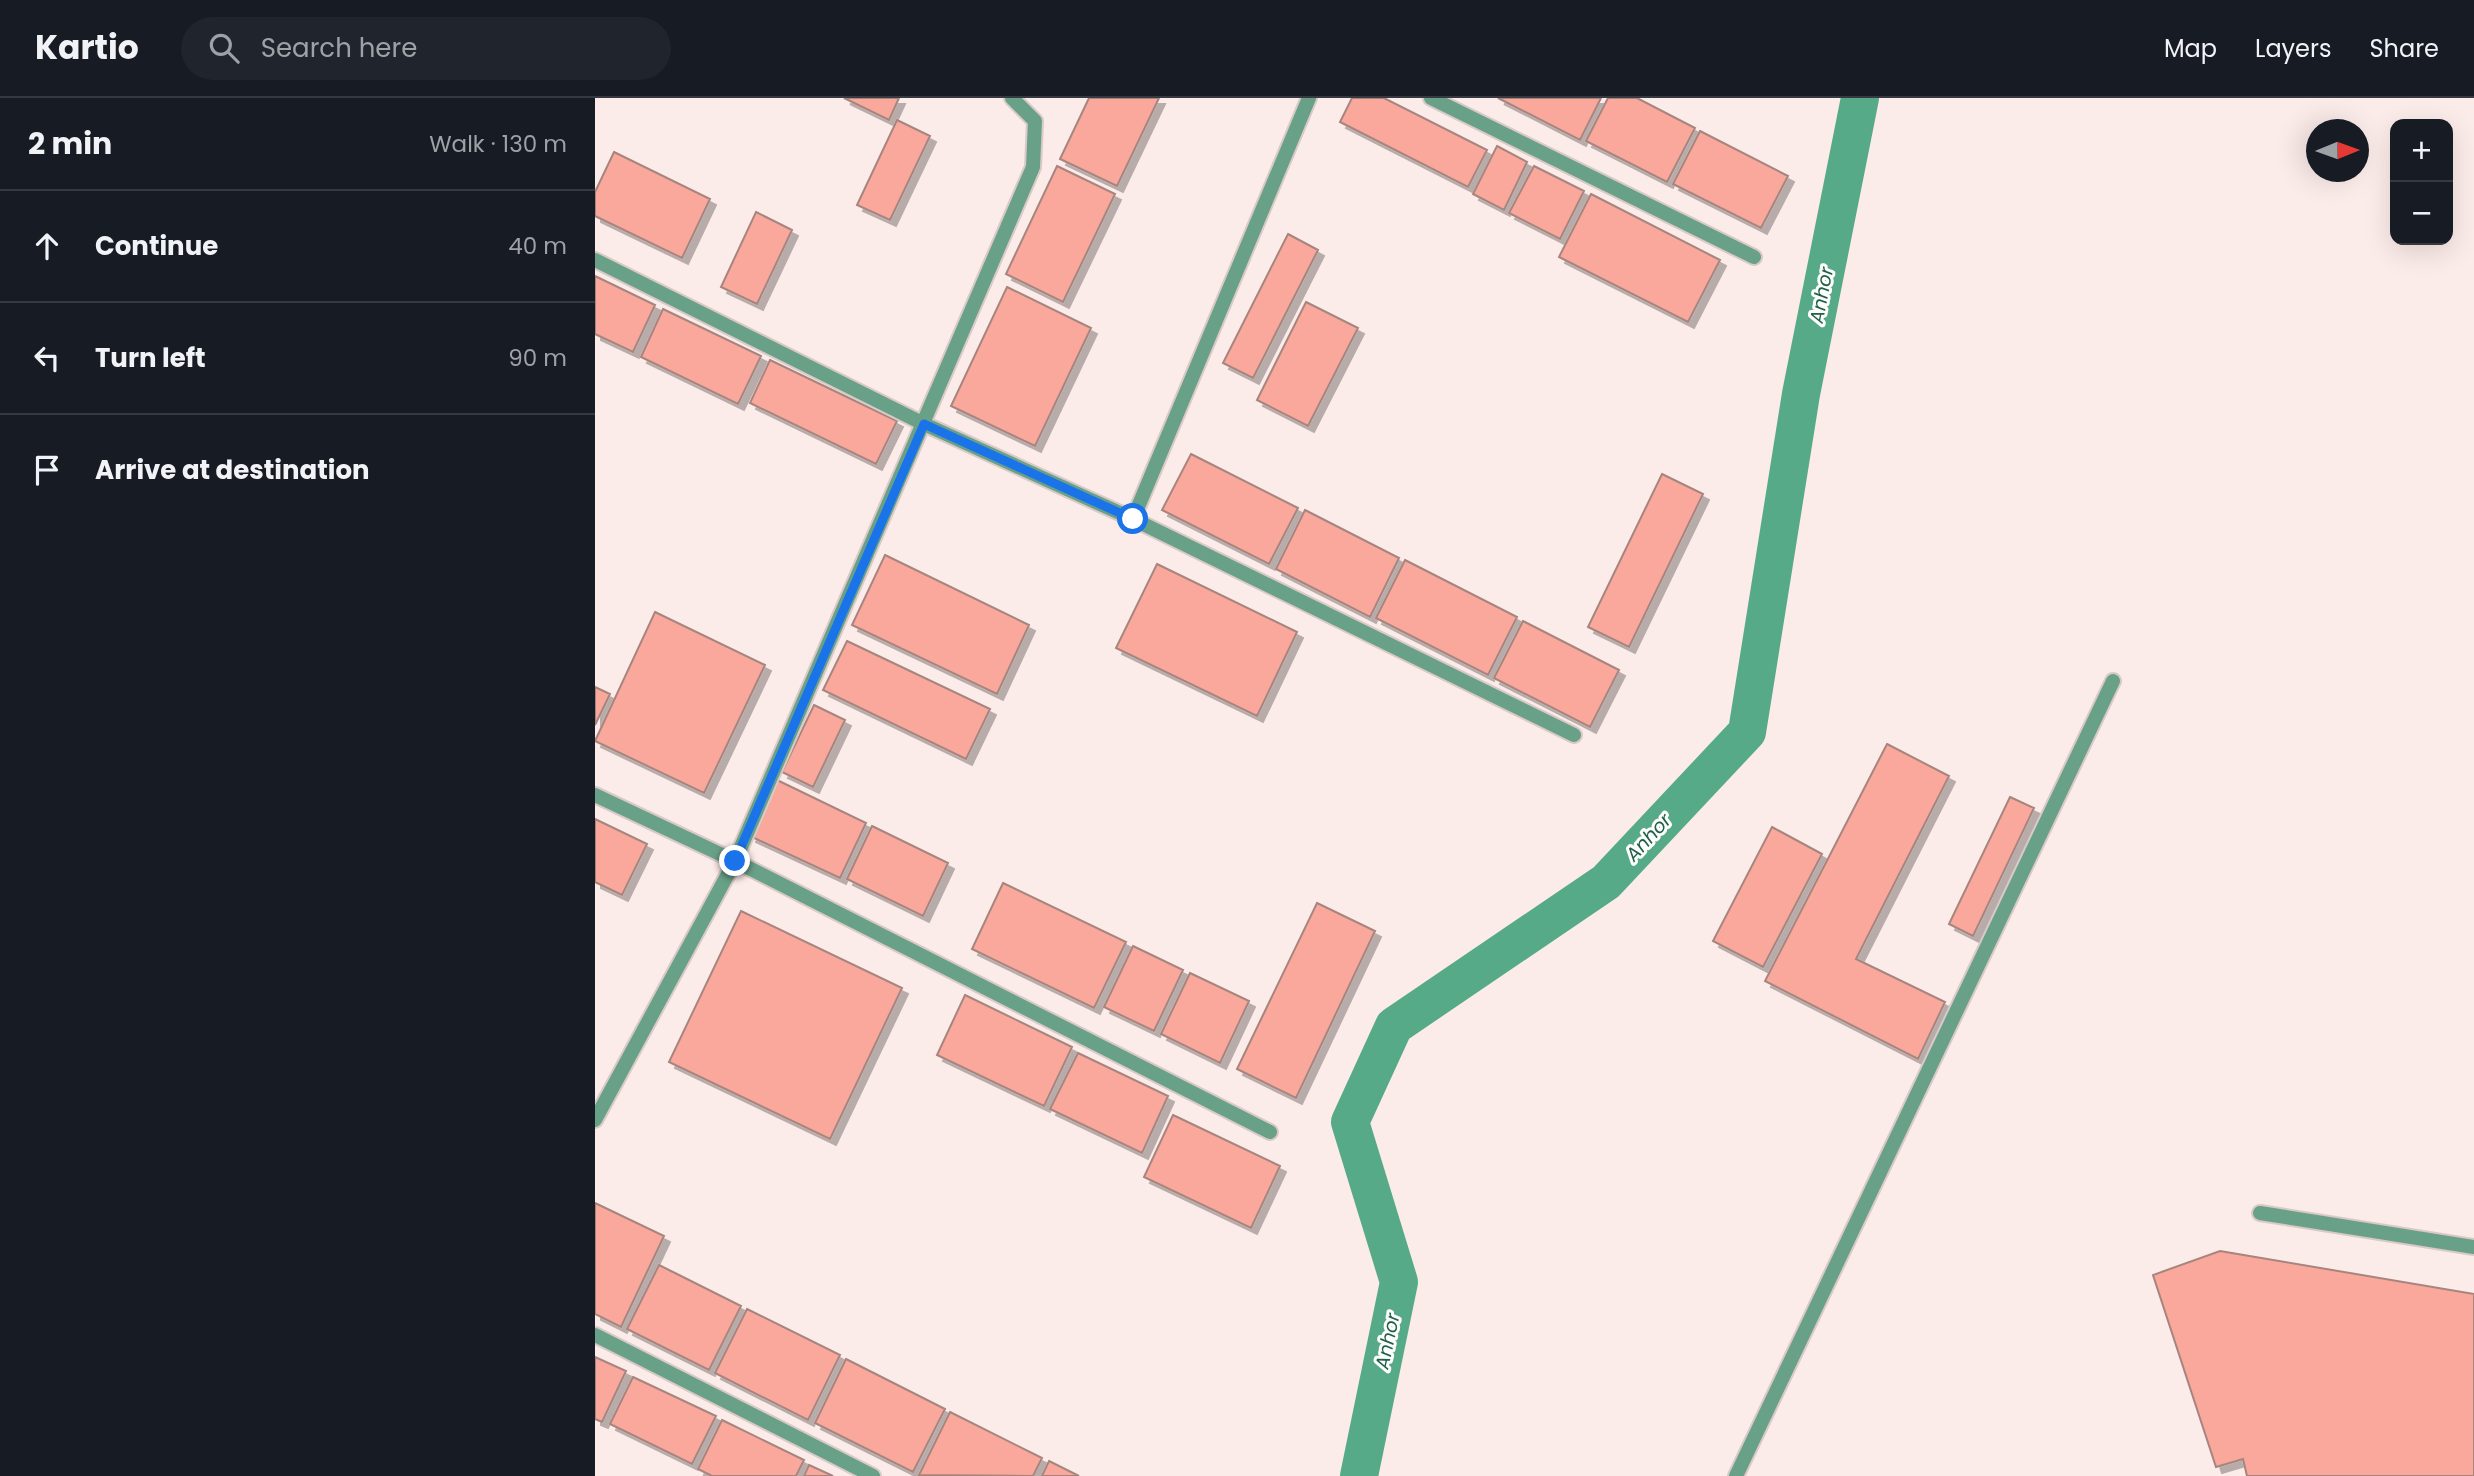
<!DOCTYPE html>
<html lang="en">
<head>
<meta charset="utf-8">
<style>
	body { margin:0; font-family:Poppins,sans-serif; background:#20242c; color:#f1f3f6 }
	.controls { position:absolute; right:21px; top:21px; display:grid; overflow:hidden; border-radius:14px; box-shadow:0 7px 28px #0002 }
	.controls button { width:63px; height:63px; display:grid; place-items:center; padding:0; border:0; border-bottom:2px solid #363941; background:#171b24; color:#f1f3f6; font:35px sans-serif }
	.compass { position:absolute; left:1711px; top:21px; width:63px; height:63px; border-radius:50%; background:#171b24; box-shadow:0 7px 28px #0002; rotate:89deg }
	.stop { position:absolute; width:21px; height:21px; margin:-16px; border:5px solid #1a73e8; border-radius:50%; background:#fff }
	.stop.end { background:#1a73e8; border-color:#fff; box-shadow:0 2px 7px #0008 }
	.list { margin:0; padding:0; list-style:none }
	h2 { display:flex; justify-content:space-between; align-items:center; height:91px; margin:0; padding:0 28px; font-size:30px }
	h2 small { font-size:23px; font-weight:400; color:#9ea1a6 }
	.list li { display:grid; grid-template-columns:46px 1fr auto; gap:21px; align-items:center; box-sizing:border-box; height:112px; padding:0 28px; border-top:2px solid #363941 }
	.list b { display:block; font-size:26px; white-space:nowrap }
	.list em { font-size:23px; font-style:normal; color:#9ea1a6 }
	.icon { flex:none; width:38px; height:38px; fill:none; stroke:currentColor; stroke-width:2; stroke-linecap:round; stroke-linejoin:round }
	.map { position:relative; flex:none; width:1879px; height:1378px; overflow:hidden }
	header { display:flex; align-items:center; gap:42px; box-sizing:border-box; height:98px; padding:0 35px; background:#171b24; border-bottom:2px solid #363941 }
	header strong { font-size:33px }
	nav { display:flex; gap:38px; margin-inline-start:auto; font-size:24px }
	.search { width:490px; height:63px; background:#20242c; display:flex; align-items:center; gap:18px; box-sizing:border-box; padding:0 24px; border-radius:38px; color:#9ea1a6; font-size:26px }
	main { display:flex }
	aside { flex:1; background:#171b24 }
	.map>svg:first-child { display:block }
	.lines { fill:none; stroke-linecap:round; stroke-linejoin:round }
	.canal { stroke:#56aa87; stroke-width:38 }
	.building { fill:#f9a89b; stroke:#a7857f; stroke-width:2; filter:url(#shadow) }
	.lane-casing { stroke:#d9c9c7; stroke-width:18 }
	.street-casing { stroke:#d9c9c7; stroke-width:18 }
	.lane { stroke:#69a188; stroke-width:14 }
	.street { stroke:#69a188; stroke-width:14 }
	.route { stroke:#1a73e8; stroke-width:9 }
	.labels { text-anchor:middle; stroke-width:6; stroke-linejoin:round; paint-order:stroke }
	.water-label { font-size:19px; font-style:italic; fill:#206047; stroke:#fdfdfd }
</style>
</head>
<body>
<header>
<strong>Kartio</strong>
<div class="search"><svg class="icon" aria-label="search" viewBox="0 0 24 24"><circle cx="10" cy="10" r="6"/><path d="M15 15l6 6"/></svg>Search here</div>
<nav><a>Map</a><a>Layers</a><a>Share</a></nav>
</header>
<main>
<aside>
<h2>2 min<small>Walk · 130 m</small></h2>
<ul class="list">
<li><svg class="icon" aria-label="ahead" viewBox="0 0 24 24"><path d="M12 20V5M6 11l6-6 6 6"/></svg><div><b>Continue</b></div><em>40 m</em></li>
<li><svg class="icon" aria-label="left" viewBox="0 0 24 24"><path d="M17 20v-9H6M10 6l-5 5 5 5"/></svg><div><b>Turn left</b></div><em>90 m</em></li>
<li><svg class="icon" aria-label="arrive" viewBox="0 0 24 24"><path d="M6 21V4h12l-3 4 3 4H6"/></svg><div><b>Arrive at destination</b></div></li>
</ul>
</aside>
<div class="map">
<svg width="1879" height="1378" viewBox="0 0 1879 1378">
	<defs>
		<filter id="shadow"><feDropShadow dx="6" dy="6" stdDeviation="0" flood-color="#0004"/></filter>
	</defs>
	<rect width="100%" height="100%" fill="#fbebe9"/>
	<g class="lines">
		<path class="canal" d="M 764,1378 L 804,1184 L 755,1024 L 799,928 L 1011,784 L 1152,634 L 1206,296 L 1265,0"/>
	</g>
	<path class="building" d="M 249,0 L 304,0 L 294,22 Z
		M 494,0 L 564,0 L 522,88 L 465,61 Z
		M 757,0 L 789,0 L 892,52 L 873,89 L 745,24 Z
		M 903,0 L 1006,0 L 985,42 Z
		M 1013,0 L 1042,0 L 1100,30 L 1072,84 L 991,43 Z
		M 302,22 L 335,38 L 295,122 L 262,107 Z
		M 1105,33 L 1193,78 L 1166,130 L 1078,86 Z
		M 902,48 L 932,64 L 909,112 L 878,96 Z
		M 19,54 L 115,101 L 87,160 L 0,118 L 0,94 Z
		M 462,68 L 520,96 L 468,204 L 411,176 Z
		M 939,68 L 989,93 L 965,141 L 914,115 Z
		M 996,96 L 1125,162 L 1093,224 L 964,159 Z
		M 161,114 L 197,132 L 162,206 L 126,189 Z
		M 693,136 L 723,152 L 658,280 L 628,265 Z
		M 0,178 L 60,207 L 38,254 L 0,236 Z
		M 412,189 L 496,230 L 440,348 L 356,308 Z
		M 711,204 L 763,230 L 713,328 L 662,302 Z
		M 68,211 L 166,258 L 143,306 L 46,259 Z
		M 175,262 L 302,323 L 281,366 L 155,305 Z
		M 596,356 L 703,410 L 674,466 L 567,412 Z
		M 1067,376 L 1108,396 L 1034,549 L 993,529 Z
		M 710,412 L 804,460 L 775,519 L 681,471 Z
		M 290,457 L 434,527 L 402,596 L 257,527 Z
		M 810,462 L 922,519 L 893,577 L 781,520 Z
		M 562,466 L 702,534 L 662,618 L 521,550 Z
		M 60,514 L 170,567 L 109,695 L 0,643 Z
		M 928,523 L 1024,572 L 995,629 L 899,580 Z
		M 252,543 L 395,611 L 371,661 L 228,592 Z
		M 0,589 L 15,596 L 0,627 Z
		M 219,607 L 250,622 L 218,689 L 187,674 Z
		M 1292,646 L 1354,678 L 1261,861 L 1350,904 L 1323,961 L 1170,883 Z
		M 182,682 L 271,725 L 245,780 L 155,738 Z
		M 1415,699 L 1439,710 L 1378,838 L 1354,826 Z
		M 0,721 L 52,746 L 27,797 L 0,784 Z
		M 277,728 L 353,765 L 328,818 L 252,781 Z
		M 1177,729 L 1227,756 L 1168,869 L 1118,843 Z
		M 408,785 L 531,844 L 499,910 L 377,851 Z
		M 722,805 L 780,833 L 701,1000 L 642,971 Z
		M 146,813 L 307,890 L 235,1041 L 74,964 Z
		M 538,848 L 588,872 L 559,933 L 509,909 Z
		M 595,875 L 654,903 L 625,965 L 566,936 Z
		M 370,897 L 477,949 L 449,1008 L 342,957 Z
		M 483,955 L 573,998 L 547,1055 L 455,1011 Z
		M 578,1017 L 685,1068 L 656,1130 L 549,1079 Z
		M 0,1105 L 69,1138 L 26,1229 L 0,1216 Z
		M 1625,1153 L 1879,1196 L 1879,1378 L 1652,1378 L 1648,1361 L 1621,1369 L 1558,1177 Z
		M 64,1167 L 146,1208 L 114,1272 L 32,1231 Z
		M 152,1211 L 245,1257 L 213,1322 L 120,1275 Z
		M 0,1259 L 31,1273 L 7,1324 L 0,1321 Z
		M 251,1261 L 350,1311 L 318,1374 L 220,1325 Z
		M 38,1279 L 121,1318 L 97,1366 L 15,1326 Z
		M 355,1314 L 447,1360 L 438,1378 L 324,1377 Z
		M 127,1322 L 209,1362 L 201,1378 L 117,1378 L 103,1371 Z
		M 454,1363 L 484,1378 L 447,1378 Z
		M 214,1367 L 238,1378 L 209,1378 Z"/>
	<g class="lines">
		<g class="lane-casing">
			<path id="lane" d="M 1665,1115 L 1879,1149
				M 1141,1378 L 1518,583"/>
		</g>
		<g class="street-casing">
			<path id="street" d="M 836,0 L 1159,159
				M 0,162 L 329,326 L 538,421 L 979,637
				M 538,421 L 714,0
				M 0,697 L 140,763 L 675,1034
				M 0,1022 L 140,763 L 438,69 L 440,23 L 417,0
				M 0,1237 L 278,1378"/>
		</g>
		<use href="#lane" class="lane"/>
		<use href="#street" class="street"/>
	</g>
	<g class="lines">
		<path class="route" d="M 140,763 L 329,326 L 538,421"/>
	</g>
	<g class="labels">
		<g class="water-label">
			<text transform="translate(1226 197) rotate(-79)" y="7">Anhor</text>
			<text transform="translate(1053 739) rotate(-47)" y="7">Anhor</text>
			<text transform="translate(792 1243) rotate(-78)" y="7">Anhor</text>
		</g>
	</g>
</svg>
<div class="controls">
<button>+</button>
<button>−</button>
</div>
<svg class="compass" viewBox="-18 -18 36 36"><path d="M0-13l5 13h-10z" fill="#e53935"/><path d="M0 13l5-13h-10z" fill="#9ea1a6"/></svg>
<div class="stop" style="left:538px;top:421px"></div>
<div class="stop end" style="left:140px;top:763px"></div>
</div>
</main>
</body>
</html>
